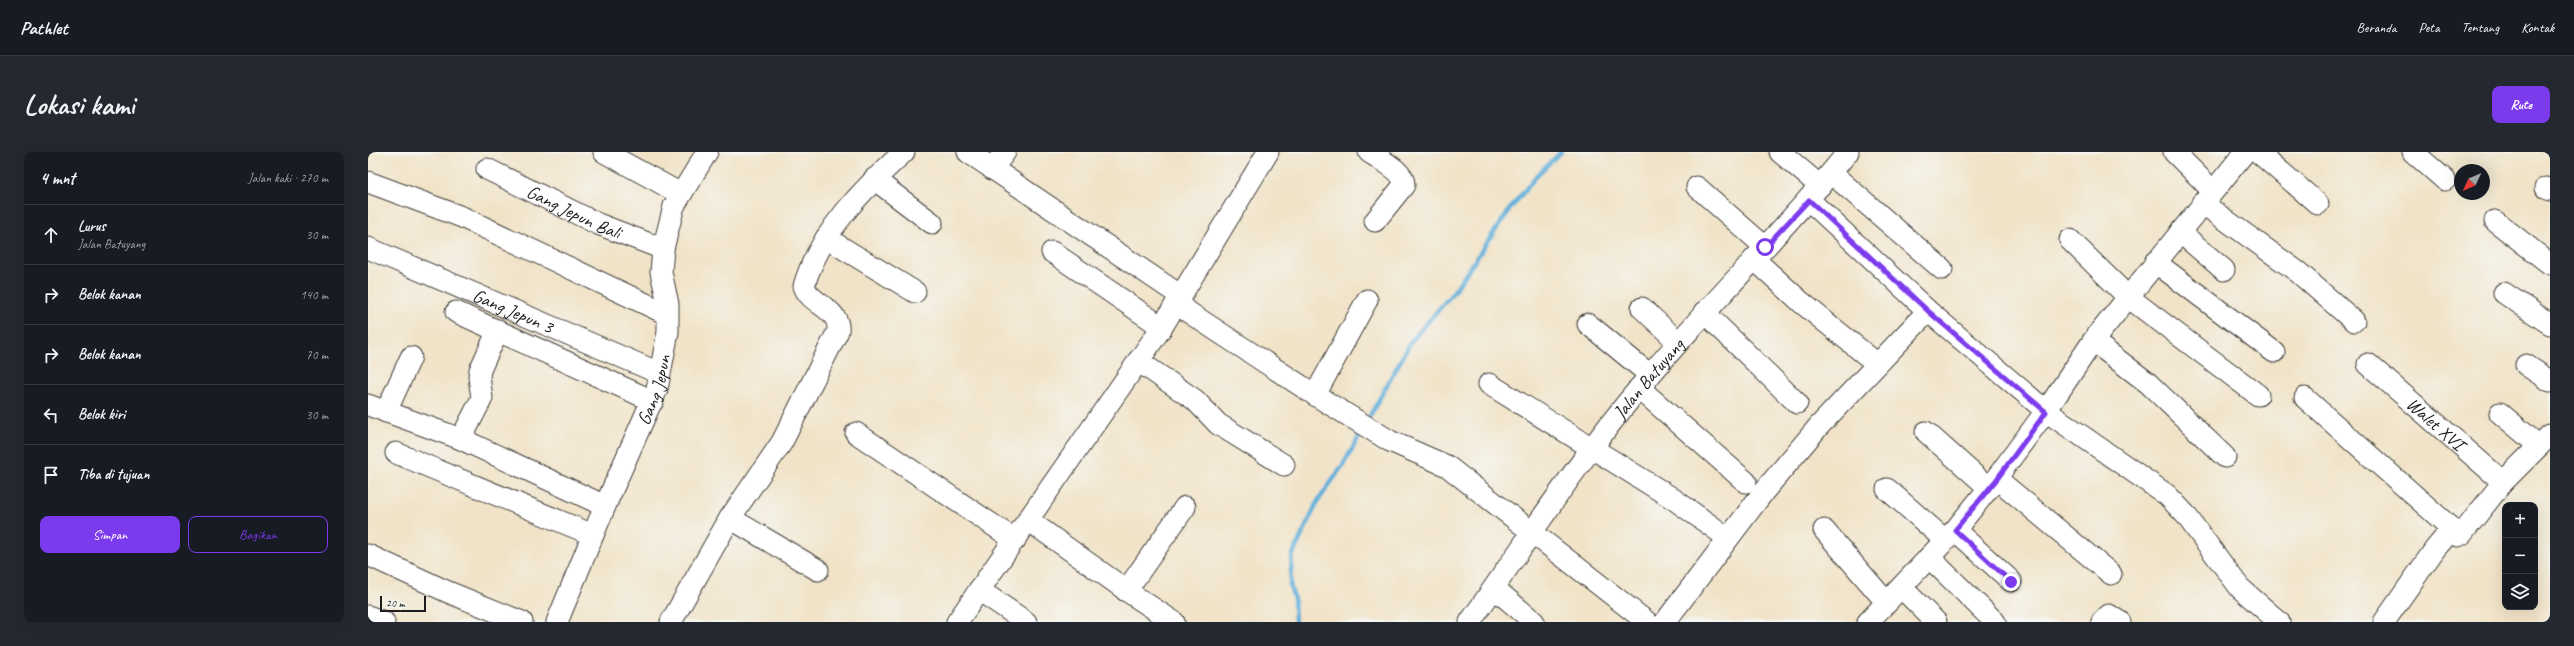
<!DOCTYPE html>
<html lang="id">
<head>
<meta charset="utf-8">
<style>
	body { margin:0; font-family:Caveat,sans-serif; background:#242831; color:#f1f3f6 }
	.controls { position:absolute; right:12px; bottom:12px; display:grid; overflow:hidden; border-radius:8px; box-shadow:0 4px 16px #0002 }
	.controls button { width:36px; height:36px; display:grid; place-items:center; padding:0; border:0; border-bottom:1px solid #363941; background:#171b24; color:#f1f3f6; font:20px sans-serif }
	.compass { position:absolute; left:2086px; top:12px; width:36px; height:36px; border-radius:50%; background:#171b24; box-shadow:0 4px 16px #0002; rotate:226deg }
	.scale { position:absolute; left:12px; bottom:10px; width:46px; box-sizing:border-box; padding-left:4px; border:2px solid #1c1c1c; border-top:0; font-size:11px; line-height:14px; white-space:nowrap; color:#1c1c1c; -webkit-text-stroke:3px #f6f6f2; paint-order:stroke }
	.stop { position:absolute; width:12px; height:12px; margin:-9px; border:3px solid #7c3aed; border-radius:50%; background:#fff }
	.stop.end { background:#7c3aed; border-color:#fff; box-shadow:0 1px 4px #0008 }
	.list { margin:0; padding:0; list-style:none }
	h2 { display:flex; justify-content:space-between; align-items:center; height:52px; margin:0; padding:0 16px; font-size:17px }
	h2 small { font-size:13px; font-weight:400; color:#9ea1a6 }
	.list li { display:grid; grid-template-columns:26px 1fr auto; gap:12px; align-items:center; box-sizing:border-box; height:60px; padding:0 16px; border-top:1px solid #363941 }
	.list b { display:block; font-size:15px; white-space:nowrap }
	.list p { margin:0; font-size:13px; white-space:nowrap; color:#9ea1a6 }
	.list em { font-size:13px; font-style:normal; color:#9ea1a6 }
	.actions { display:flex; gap:8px; padding:12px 16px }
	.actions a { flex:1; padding:9px 0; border:1px solid #7c3aed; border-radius:8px; text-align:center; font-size:14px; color:#7c3aed }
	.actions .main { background:#7c3aed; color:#fff }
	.icon { flex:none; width:22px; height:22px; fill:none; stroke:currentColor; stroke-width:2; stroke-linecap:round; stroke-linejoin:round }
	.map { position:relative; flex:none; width:2182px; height:470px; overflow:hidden; border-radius:8px }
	header { display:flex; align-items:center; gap:24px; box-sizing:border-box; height:56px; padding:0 20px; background:#171b24; border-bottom:1px solid #363941 }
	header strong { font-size:19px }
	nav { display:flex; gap:22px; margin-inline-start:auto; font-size:14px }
	.intro { display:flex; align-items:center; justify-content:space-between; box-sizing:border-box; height:96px; padding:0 24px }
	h1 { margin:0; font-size:28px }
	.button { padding:10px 18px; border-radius:8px; background:#7c3aed; color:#fff; font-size:14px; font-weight:700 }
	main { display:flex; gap:24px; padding:0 24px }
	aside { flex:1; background:#171b24; border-radius:8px; box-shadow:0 4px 16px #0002 }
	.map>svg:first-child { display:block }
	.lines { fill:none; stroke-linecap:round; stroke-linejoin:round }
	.stream { stroke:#62b0db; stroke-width:4.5 }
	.minor-casing { stroke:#3c3a36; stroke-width:23 }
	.minor { stroke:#fff; stroke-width:21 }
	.route { stroke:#7c3aed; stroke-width:5 }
	.labels { text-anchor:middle; stroke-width:3; stroke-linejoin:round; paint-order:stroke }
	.street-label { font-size:19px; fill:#1c1c1c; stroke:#f6f6f2 }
</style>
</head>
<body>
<header>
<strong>Pathlet</strong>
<nav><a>Beranda</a><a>Peta</a><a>Tentang</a><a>Kontak</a></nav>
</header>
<div class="intro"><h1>Lokasi kami</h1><a class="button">Rute</a></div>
<main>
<aside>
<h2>4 mnt<small>Jalan kaki · 270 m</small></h2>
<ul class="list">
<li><svg class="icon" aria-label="ahead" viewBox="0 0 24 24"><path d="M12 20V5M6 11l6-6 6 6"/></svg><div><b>Lurus</b><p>Jalan Batuyang</p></div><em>30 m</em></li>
<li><svg class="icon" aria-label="right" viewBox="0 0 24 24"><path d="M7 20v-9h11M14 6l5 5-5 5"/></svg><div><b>Belok kanan</b></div><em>140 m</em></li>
<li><svg class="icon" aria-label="right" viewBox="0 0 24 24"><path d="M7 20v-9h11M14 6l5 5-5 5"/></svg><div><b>Belok kanan</b></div><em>70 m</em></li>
<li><svg class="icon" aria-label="left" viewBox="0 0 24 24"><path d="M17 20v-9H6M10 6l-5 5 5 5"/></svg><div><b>Belok kiri</b></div><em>30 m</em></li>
<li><svg class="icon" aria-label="arrive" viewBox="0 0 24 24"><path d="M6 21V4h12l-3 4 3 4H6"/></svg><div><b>Tiba di tujuan</b></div></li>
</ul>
<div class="actions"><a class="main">Simpan</a><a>Bagikan</a></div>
</aside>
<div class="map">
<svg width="2182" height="470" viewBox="0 0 2182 470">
	<rect width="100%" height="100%" fill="#f6f6f2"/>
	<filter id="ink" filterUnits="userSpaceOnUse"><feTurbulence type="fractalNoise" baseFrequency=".025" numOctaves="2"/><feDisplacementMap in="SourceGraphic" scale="8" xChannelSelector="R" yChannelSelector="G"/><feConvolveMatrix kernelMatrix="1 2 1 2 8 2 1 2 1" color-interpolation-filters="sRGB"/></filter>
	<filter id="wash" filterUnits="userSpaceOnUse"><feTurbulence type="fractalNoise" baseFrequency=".012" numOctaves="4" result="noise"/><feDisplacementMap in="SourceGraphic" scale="16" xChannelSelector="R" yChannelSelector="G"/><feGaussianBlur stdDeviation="0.9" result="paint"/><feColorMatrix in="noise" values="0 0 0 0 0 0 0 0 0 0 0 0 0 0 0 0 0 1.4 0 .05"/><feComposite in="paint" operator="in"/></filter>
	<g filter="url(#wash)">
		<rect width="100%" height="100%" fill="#f1e3c8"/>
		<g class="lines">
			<path class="stream" d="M 999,269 L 1044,188 L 1084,142 L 1142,57 L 1169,23 L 1193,0
				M 927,470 L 926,447 L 922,433 L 924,404 L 950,349 L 975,313 L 995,278"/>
		</g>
	</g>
	<g filter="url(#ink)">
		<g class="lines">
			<g class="minor-casing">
				<g id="minor">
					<path d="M 236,0 L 313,42"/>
					<path d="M 600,0 L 813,144"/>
					<path d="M 1001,0 C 1012,8 1037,19 1036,33 L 1007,69"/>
					<path d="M 1412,0 L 1452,34"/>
					<path d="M 1806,0 L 1845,39"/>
					<path d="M 1890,0 L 1950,52"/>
					<path d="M 2045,0 L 2077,28"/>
					<path id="s1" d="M 119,17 L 230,72 L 295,97"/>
					<path d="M 624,17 L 637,0"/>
					<path d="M 1463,21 L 1574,117"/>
					<path d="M 506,27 L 564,71"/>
					<path d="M 0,30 L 94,65 L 299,162"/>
					<path d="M 1329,35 L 1397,95"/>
					<path d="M 2178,36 L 2182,38"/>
					<path d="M 1441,48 L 1560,159 L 1678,259 L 1799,343 L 1817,362 L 1872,436 L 1911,470"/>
					<path d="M 1834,51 L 1930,120 L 1986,169"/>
					<path d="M 2127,69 L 2182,112"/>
					<path d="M 1812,80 L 1856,118"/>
					<path d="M 458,86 L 547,140"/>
					<path d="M 1702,88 L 1760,145 L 1890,243"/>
					<path id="s2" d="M 0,96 L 291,221"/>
					<path d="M 684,100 L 794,175"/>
					<path d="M 1386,107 L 1433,150 L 1508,211"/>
					<path d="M 1787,110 L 1906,200"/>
					<path d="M 2136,141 L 2182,172"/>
					<path d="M 808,152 L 947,243 L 1022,289 L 1079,314 L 1279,470"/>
					<path d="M 1274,156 L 1310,190"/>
					<path d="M 88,160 L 285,249"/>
					<path d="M 1336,160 L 1429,251"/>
					<path d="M 1220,172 L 1282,223"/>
					<path d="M 1725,189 L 1780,231 L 1857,305"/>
					<path d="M 770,209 L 827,248 L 850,272 L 916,313"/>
					<path id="s3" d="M 2000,212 L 2135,330"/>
					<path d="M 2158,213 L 2182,229"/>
					<path d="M 1121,232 L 1304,346 L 1360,386"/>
					<path d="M 1271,236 L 1378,330"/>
					<path d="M 947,243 L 999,148"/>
					<path d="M 1937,246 L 2084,377"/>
					<path d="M 0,253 L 93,287 L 237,354"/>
					<path d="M 18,260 L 43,205"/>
					<path d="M 2132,261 L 2171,294"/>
					<path d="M 1558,280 L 1621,336"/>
					<path d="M 488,281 L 647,388"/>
					<path d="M 93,287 L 114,246 L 111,225 L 112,218 L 130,178"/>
					<path d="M 28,301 L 225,383"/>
					<path d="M 1629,327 L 1743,422"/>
					<path d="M 1519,337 L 1577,388"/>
					<path d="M 362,366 L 450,418"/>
					<path d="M 660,368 L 762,441 L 806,470"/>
					<path d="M 1456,378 L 1519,451"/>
					<path d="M 1587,378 L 1643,429"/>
					<path d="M 0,403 L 80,440 L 154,470"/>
					<path d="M 1561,405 L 1627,470"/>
					<path d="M 1126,436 L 1166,470"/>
					<path d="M 1534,436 L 1568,470"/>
					<path d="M 611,438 L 658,470"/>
					<path d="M 758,439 L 817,355"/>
					<path d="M 0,464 L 16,470"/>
					<path id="s4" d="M 189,470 L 237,354 L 289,237 L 300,180 L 300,152 L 293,120 L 295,97 L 306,54 L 339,0"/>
					<path d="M 303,470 L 362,366 L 414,290 L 470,179 C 473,157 441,152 436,134 C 451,81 496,36 536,0"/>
					<path d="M 589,470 L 794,175 L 900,0"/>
					<path id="s5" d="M 1102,470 C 1158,391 1210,308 1273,234 C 1339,154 1415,81 1480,0"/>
					<path d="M 1297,470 L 1397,338 L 1451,274 L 1560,159"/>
					<path d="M 1500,470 L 1587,378 L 1621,336 L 1678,259 L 1725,189 L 1877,0"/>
					<path d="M 1734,470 L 1741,463 L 1752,470"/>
					<path d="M 2016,470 L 2067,397 L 2084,377 L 2090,384 L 2094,382 L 2135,330 L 2182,283"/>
				</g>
			</g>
			<use href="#minor" class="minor"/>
		</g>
	</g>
	<g class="lines" filter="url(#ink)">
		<path class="route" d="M 1397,95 L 1441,48 L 1560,159 L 1678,260 L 1629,327 L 1587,378 L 1643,430"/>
	</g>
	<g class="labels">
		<g class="street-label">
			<text dy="7" stroke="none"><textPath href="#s1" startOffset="97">Gang Jepun Bali</textPath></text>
			<text dy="7" stroke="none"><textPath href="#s2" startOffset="158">Gang Jepun 3</textPath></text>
			<text dy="7" stroke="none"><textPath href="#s5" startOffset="302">Jalan Batuyang</textPath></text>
			<text dy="7" stroke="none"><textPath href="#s4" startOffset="252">Gang Jepun</textPath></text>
			<text dy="7" stroke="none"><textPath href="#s3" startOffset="90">Walet XVI</textPath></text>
		</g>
	</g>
</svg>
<div class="controls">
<button>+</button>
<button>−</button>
<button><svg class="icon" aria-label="layers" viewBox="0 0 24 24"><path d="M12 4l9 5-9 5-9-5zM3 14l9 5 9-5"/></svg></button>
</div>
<svg class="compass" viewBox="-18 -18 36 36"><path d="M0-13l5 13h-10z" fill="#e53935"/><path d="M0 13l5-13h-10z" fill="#9ea1a6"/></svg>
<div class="scale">20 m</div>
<div class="stop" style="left:1397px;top:95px"></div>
<div class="stop end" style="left:1643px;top:430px"></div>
</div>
</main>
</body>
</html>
